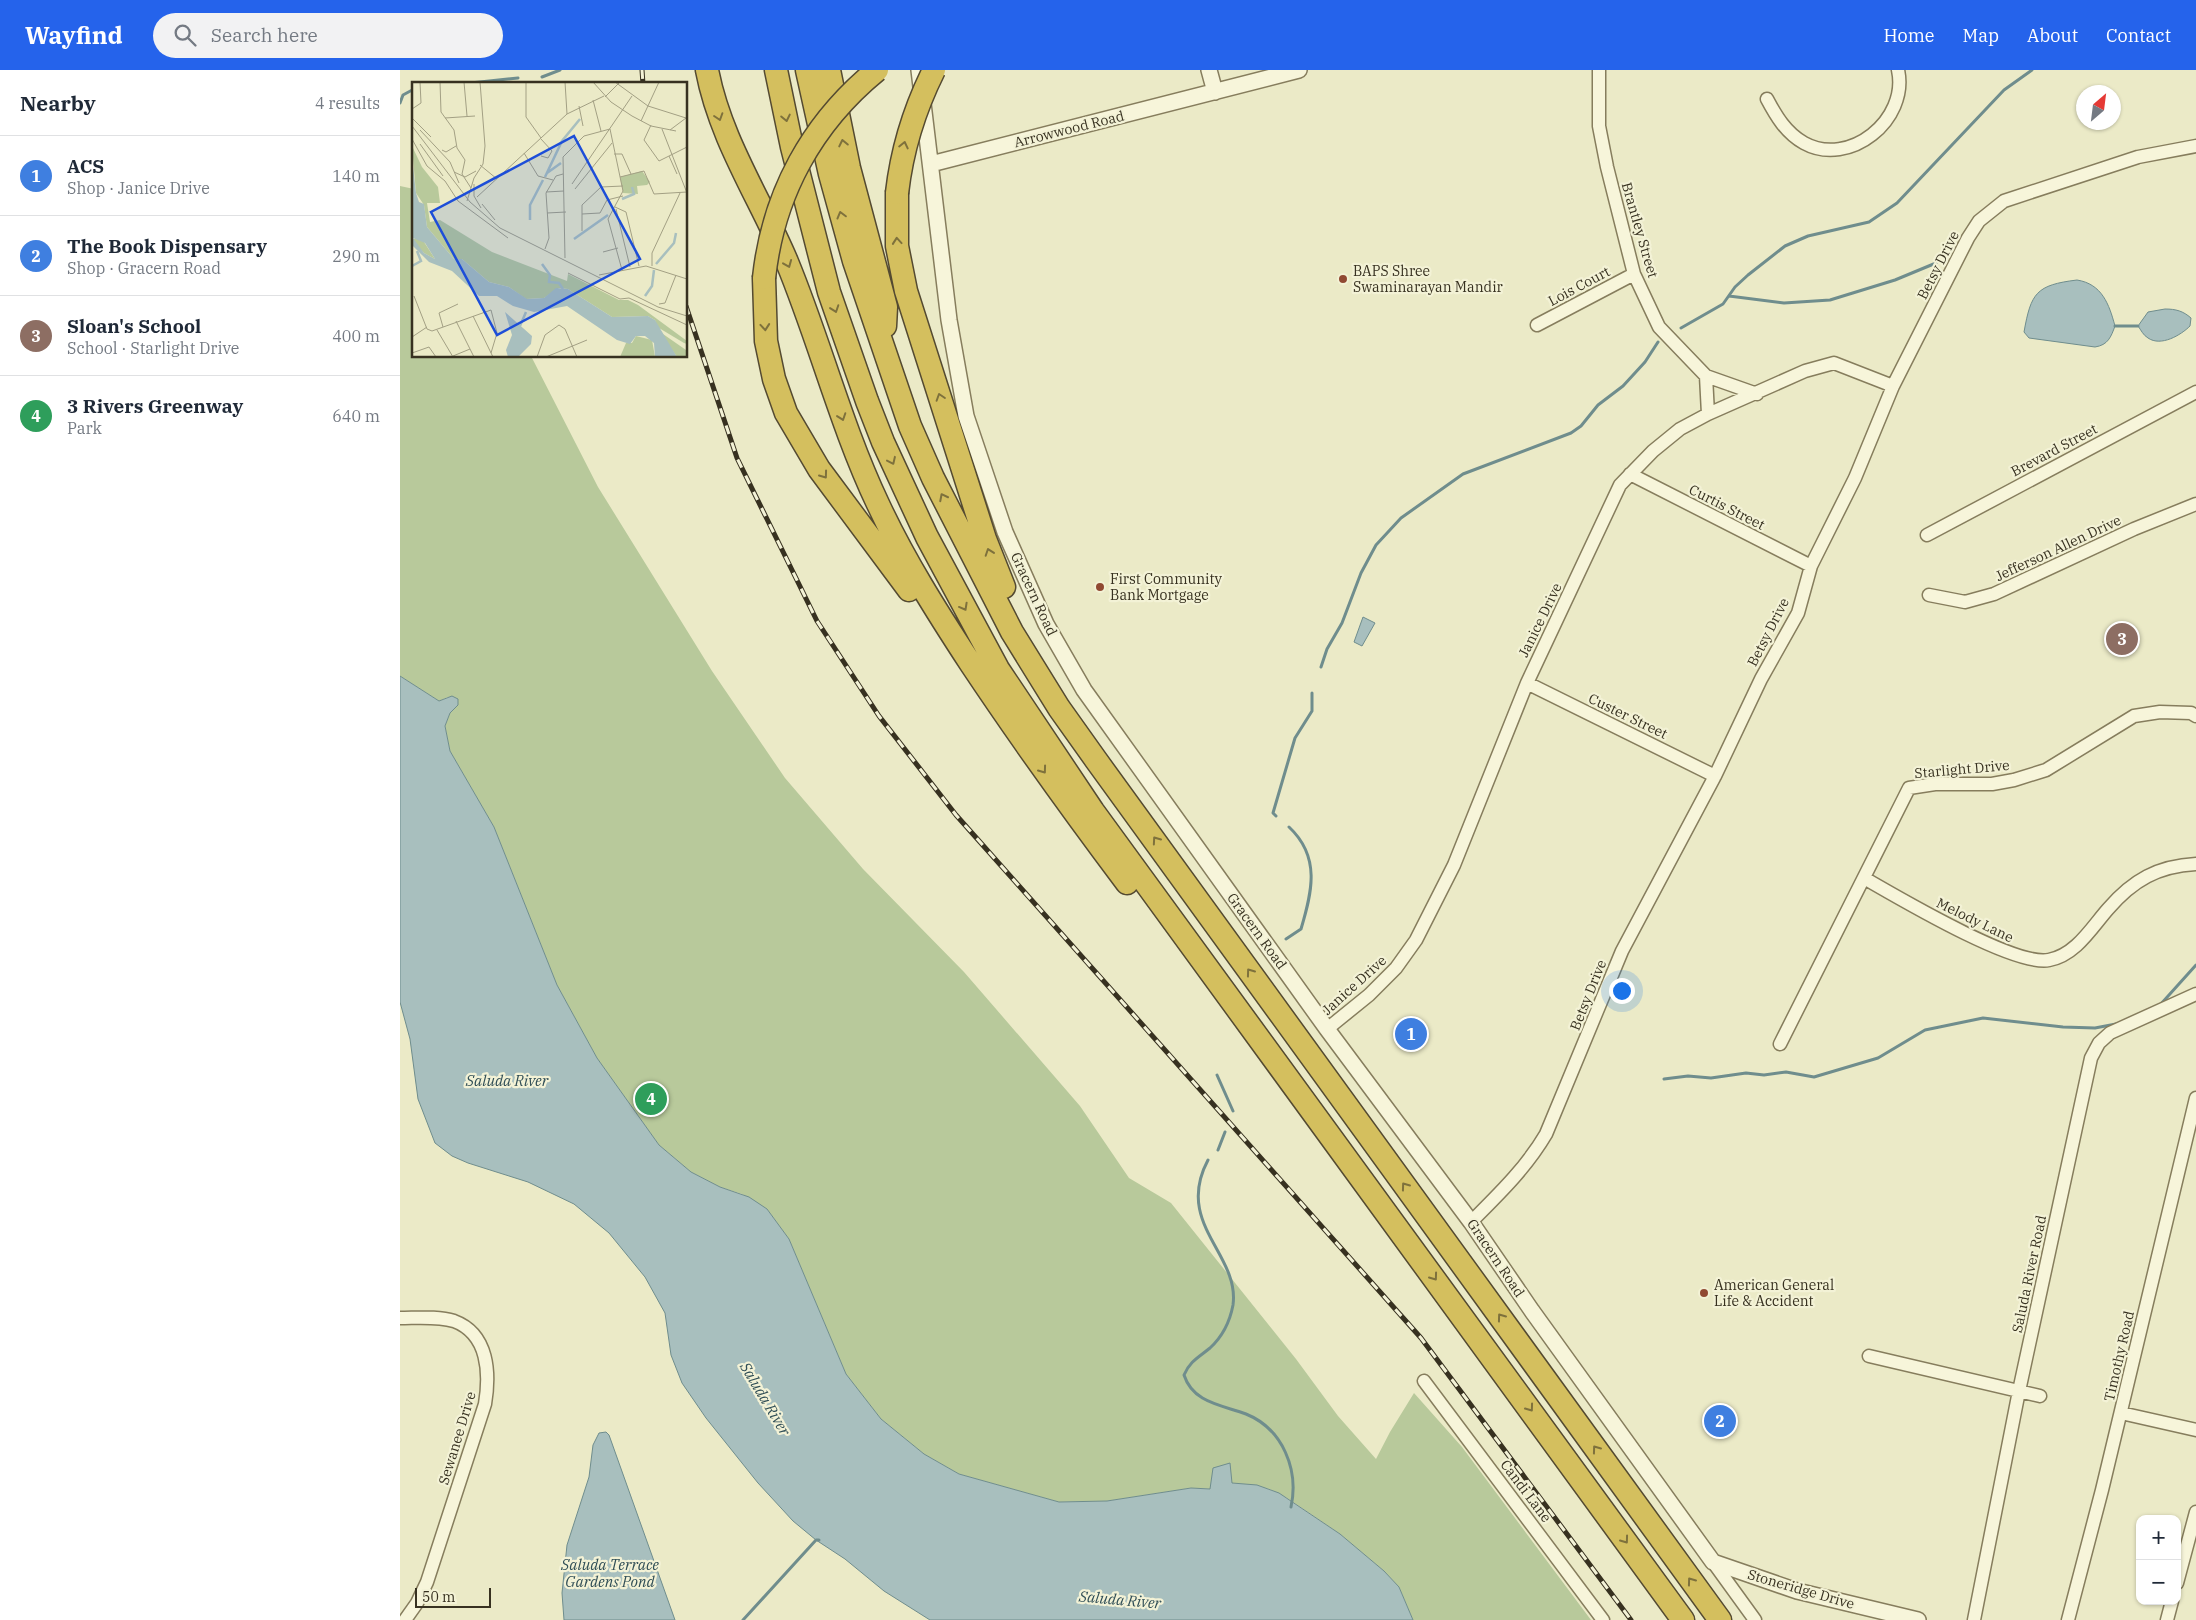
<!DOCTYPE html>
<html lang="en">
<head>
<meta charset="utf-8">
<style>
	body { margin:0; font-family:"IBM Plex Serif",serif; background:#f2f2f3; color:#1f2937 }
	.controls { position:absolute; right:15px; bottom:15px; display:grid; overflow:hidden; border-radius:10px; box-shadow:0 1px 4px #0004 }
	.controls button { width:45px; height:45px; display:grid; place-items:center; padding:0; border:0; border-bottom:1px solid #e0e1e3; background:#fff; color:#1f2937; font:25px sans-serif }
	.compass { position:absolute; left:1676px; top:15px; width:45px; height:45px; border-radius:50%; background:#fff; box-shadow:0 1px 4px #0004; rotate:28deg }
	.scale { position:absolute; left:15px; bottom:12px; width:76px; box-sizing:border-box; padding-left:5px; border:2px solid #373120; border-top:0; font-size:14px; line-height:18px; white-space:nowrap; color:#373120; -webkit-text-stroke:4px #f3f2d6; paint-order:stroke }
	.you { position:absolute; left:1221px; top:920px; width:18px; height:18px; margin:-12px; border:4px solid #fff; border-radius:50%; background:#1a73e8; box-shadow:0 0 0 8px #1a73e833 }
	.badge { display:grid; place-items:center; width:32px; height:32px; border-radius:50%; background:#2563eb; color:#fff; font-size:16px; font-weight:700 }
	.pin { position:absolute; translate:-50% -50%; border:2px solid #fff; box-shadow:0 1px 5px #0006 }
	.list { margin:0; padding:0; list-style:none }
	h2 { display:flex; justify-content:space-between; align-items:center; height:65px; margin:0; padding:0 20px; font-size:21px }
	h2 small { font-size:16px; font-weight:400; color:#747a83 }
	.list li { display:grid; grid-template-columns:32px 1fr auto; gap:15px; align-items:center; box-sizing:border-box; height:80px; padding:0 20px; border-top:1px solid #e0e1e3 }
	.list b { display:block; font-size:19px; white-space:nowrap }
	.list p { margin:0; font-size:16px; white-space:nowrap; color:#747a83 }
	.list em { font-size:16px; font-style:normal; color:#747a83 }
	.icon { flex:none; width:28px; height:28px; fill:none; stroke:currentColor; stroke-width:2; stroke-linecap:round; stroke-linejoin:round }
	.map { position:relative; flex:none; width:1796px; height:1550px; overflow:hidden }
	header { display:flex; align-items:center; gap:30px; box-sizing:border-box; height:70px; padding:0 25px; background:#2563eb; color:#fff }
	header strong { font-size:24px }
	nav { display:flex; gap:28px; margin-inline-start:auto; font-size:18px }
	.search { width:350px; height:45px; background:#f2f2f3; display:flex; align-items:center; gap:12px; box-sizing:border-box; padding:0 18px; border-radius:28px; color:#747a83; font-size:19px }
	main { display:flex }
	aside { flex:1; background:#fff }
	.map>svg:first-child { display:block }
	.green { fill:#b8c99b }
	.water { fill:#a8bfbe; stroke:#6f8d8d }
	.lines { fill:none; stroke-linecap:round; stroke-linejoin:round }
	.stream { stroke:#6f8d8d; stroke-width:3 }
	.minor-casing { stroke:#867d5d; stroke-width:15 }
	.tertiary-casing { stroke:#867d5d; stroke-width:18 }
	.motorway-casing { stroke:#544a31; stroke-width:25 }
	.minor { stroke:#f7f5da; stroke-width:12 }
	.tertiary { stroke:#f7f5da; stroke-width:15 }
	.motorway { stroke:#d4bf5e; stroke-width:22 }
	.rail-casing { stroke:#373120; stroke-width:5 }
	.rail { stroke:#f3f2d6; stroke-width:3; stroke-dasharray:9; stroke-linecap:butt }
	.motorway-bridge-casing { stroke:#544a31; stroke-width:25; stroke-linecap:butt }
	.motorway-bridge { stroke:#d4bf5e; stroke-width:22 }
	.oneway { stroke:#7e713c }
	.poi-dot { fill:#904932; stroke:#f3f2d6; stroke-width:2 }
	.labels { text-anchor:middle; stroke-width:4.5; stroke-linejoin:round; paint-order:stroke }
	.street-label { font-size:14px; fill:#373120; stroke:#f3f2d6 }
	.poi-label { font-size:14px; fill:#373120; stroke:#f3f2d6; text-anchor:start }
	.water-label { font-size:15px; font-style:italic; fill:#304e56; stroke:#f3f2d6 }
	.inset-river { fill:none; stroke:#a8bfbe; stroke-width:2.5 }
	.inset-road { fill:none; stroke:#a3a084; stroke-width:1 }
	.view { fill:#1d4ed8; fill-opacity:0.15; stroke:#1d4ed8; stroke-width:2.5 }
	.inset-edge { fill:none; stroke:#373120; stroke-width:2.5 }
</style>
</head>
<body>
<header>
<strong>Wayfind</strong>
<div class="search"><svg class="icon" aria-label="search" viewBox="0 0 24 24"><circle cx="10" cy="10" r="6"/><path d="M15 15l6 6"/></svg>Search here</div>
<nav><a>Home</a><a>Map</a><a>About</a><a>Contact</a></nav>
</header>
<main>
<aside>
<h2>Nearby<small>4 results</small></h2>
<ul class="list">
<li><span class="badge" style="background:#3f7fe0">1</span><div><b>ACS</b><p>Shop · Janice Drive</p></div><em>140 m</em></li>
<li><span class="badge" style="background:#3f7fe0">2</span><div><b>The Book Dispensary</b><p>Shop · Gracern Road</p></div><em>290 m</em></li>
<li><span class="badge" style="background:#8d6e63">3</span><div><b>Sloan's School</b><p>School · Starlight Drive</p></div><em>400 m</em></li>
<li><span class="badge" style="background:#2e9e5b">4</span><div><b>3 Rivers Greenway</b><p>Park</p></div><em>640 m</em></li>
</ul>
</aside>
<div class="map">
<svg width="1796" height="1550" viewBox="0 0 1796 1550">
	<rect width="100%" height="100%" fill="#ebeac7"/>
	<path class="green" d="M 0,116 L 14,119 L 14,286 L 131,286 L 198,417 L 312,601 L 385,708 L 463,799 L 564,902 L 680,1036 L 729,1108 L 771,1133 L 896,1289 L 938,1346 L 976,1389 L 990,1362 L 1014,1323 L 1062,1377 L 1191,1550 L 1013,1550 L 999,1517 L 984,1501 L 940,1464 L 887,1428 L 869,1419 L 832,1413 L 810,1419 L 791,1418 L 707,1431 L 659,1432 L 559,1404 L 524,1384 L 481,1349 L 446,1304 L 389,1169 L 367,1139 L 342,1124 L 320,1117 L 291,1102 L 259,1075 L 197,988 L 157,915 L 94,757 L 50,681 L 45,656 L 50,643 L 58,635 L 48,627 L 39,631 L 0,606 Z"/>
	<path class="water" d="M 1677,210 C 1702,214 1709,234 1715,256 C 1711,267 1708,275 1695,277 L 1629,268 L 1624,262 C 1631,223 1636,215 1677,210 Z
		M 1765,239 C 1776,239 1783,241 1791,248 L 1790,256 C 1781,265 1761,277 1748,268 C 1743,265 1741,260 1738,256 L 1748,242 Z
		M 963,547 L 975,553 L 962,576 L 954,572 Z
		M 0,606 L 39,631 L 52,626 L 58,629 L 58,635 L 50,643 L 45,656 L 50,681 L 94,757 L 157,915 L 197,988 L 259,1075 L 291,1102 L 320,1117 L 349,1127 L 367,1139 L 389,1169 L 446,1304 L 481,1349 L 524,1384 L 559,1404 L 659,1432 L 707,1431 L 791,1418 L 810,1419 L 813,1398 L 830,1393 L 832,1413 L 857,1415 L 879,1423 L 940,1464 L 984,1501 L 999,1517 L 1013,1550 L 530,1550 L 484,1521 L 445,1489 L 416,1470 L 393,1451 L 358,1413 L 306,1348 L 282,1313 L 271,1285 L 265,1243 L 245,1207 L 209,1163 L 174,1134 L 128,1112 L 68,1093 L 52,1086 L 35,1073 L 18,1029 L 10,969 L 0,932 Z
		M 206,1362 L 209,1365 L 275,1550 L 164,1550 L 162,1523 L 167,1475 L 189,1407 L 193,1375 L 199,1363 Z"/>
	<g class="lines">
		<path class="stream" d="M 142,7 L 160,0
			M 61,14 L 118,8
			M 0,33 L 3,25 L 14,19
			M 1329,226 L 1384,233 L 1430,230 L 1495,210 L 1536,193
			M 1715,256 L 1738,256
			M 1281,258 L 1323,234 L 1335,217 L 1348,205 L 1385,176 L 1408,166 L 1469,152 L 1497,133 L 1604,20 L 1632,0
			M 921,597 L 927,579 L 942,553 L 961,503 L 976,475 L 1001,448 L 1063,404 L 1171,363 L 1181,356 L 1198,335 L 1223,316 L 1245,292 L 1258,272
			M 876,746 L 873,743 L 895,668 L 912,641 L 912,623
			M 886,869 L 901,859 C 912,822 921,787 889,757
			M 1760,935 L 1796,895
			M 817,1005 L 833,1041
			M 1264,1009 L 1288,1006 L 1311,1008 L 1346,1003 L 1364,1005 L 1386,1002 L 1414,1007 L 1478,988 L 1525,960 L 1583,948 L 1663,957 L 1695,958 L 1716,954
			M 818,1080 L 825,1062
			M 808,1090 C 774,1154 840,1184 833,1235 C 830,1251 822,1267 810,1278 C 799,1287 790,1291 784,1305 C 793,1333 822,1335 846,1344 C 883,1359 899,1400 891,1437
			M 343,1550 L 416,1470 L 419,1470"/>
		<g class="minor-casing">
			<path id="minor" d="M 1199,0 L 1199,56 L 1207,97 L 1234,204 L 1259,257 L 1306,306 L 1357,324
				M 1367,29 C 1376,46 1386,63 1404,73 C 1449,98 1509,50 1498,0
				M 1137,255 L 1234,204
				M 1306,306 L 1308,344
				M 1230,404 L 1411,496
				M 1527,465 L 1796,322
				M 1529,525 L 1565,532 L 1594,524 L 1734,459 L 1796,434
				M 1127,613 L 1315,706
				M 1464,808 C 1499,828 1615,897 1649,890 C 1676,885 1692,857 1708,839 C 1733,810 1758,796 1796,794
				M 927,959 L 969,925 L 996,898 L 1016,870 L 1054,795 L 1127,613 L 1220,415 L 1253,381 L 1280,359 L 1308,344 L 1405,301 L 1434,293 L 1493,316
				M 1380,974 L 1509,718 L 1535,714 L 1592,714 L 1614,710 L 1646,700 L 1734,646 L 1760,642 L 1791,643 L 1796,646
				M 1071,1152 C 1099,1124 1126,1098 1146,1064 L 1222,881 L 1315,706 L 1361,609 L 1398,543 L 1411,496 L 1455,408 L 1493,316 L 1568,168 L 1579,151 L 1604,131 L 1738,87 L 1796,76
				M 0,1248 C 17,1248 38,1246 54,1251 C 89,1264 90,1304 85,1334 L 27,1512 L 17,1533 L 5,1550
				M 1469,1286 L 1640,1326
				M 1024,1311 L 1203,1550
				M 1721,1343 L 1796,1360
				M 1313,1492 L 1355,1550
				M 1777,1513 L 1796,1442
				M 1574,1550 L 1619,1321 L 1691,988 L 1699,973 L 1710,963 L 1796,924
				M 1668,1550 L 1702,1420 L 1796,1028
				M 1767,1550 L 1772,1531"/>
		</g>
		<g class="tertiary-casing">
			<path id="tertiary" d="M 519,0 L 549,250 L 566,346 L 605,462 L 646,554 L 684,620 L 927,959 L 1071,1152 L 1132,1241 L 1313,1492 L 1397,1521 L 1518,1550
				M 809,0 L 815,22
				M 531,94 L 899,0"/>
		</g>
		<g class="motorway-casing">
			<path id="motorway" d="M 307,0 C 320,69 360,128 387,192 C 420,272 441,356 478,434 C 504,490 537,542 571,594 C 621,669 673,741 727,813
				M 376,0 L 392,77 L 429,222 L 467,331 L 483,372 L 527,467 L 598,599 L 693,741 L 1283,1550
				M 407,0 L 430,104 L 454,191 L 510,356 L 533,408 L 612,562 L 659,638 L 696,690 L 1320,1550
				M 429,0 L 449,98 L 486,237 L 485,256
				M 497,123 L 497,176 L 506,221 L 585,469 L 604,517
				M 364,208 L 366,271 L 374,309 L 386,343 L 419,399 L 509,520"/>
		</g>
		<use href="#minor" class="minor"/>
		<use href="#tertiary" class="tertiary"/>
		<use href="#motorway" class="motorway"/>
		<g class="rail-casing">
			<path id="rail" d="M 242,0 L 243,14
				M 286,236 L 337,388 L 417,551 L 479,646 L 556,745 L 1021,1268 L 1231,1550"/>
		</g>
		<use href="#rail" class="rail"/>
		<g class="motorway-bridge-casing">
			<path id="motorway-bridge" d="M 497,123 C 502,79 514,40 534,0
				M 364,208 C 373,124 412,53 477,0"/>
		</g>
		<use href="#motorway-bridge" class="motorway-bridge"/>
	</g>
	<defs><path id="oneway-chevron" d="M-2-3.5L2.5 0L-2 3.5" fill="none" stroke-width="1.6" stroke-linecap="round" stroke-linejoin="round" transform="scale(1.25)"/></defs>
	<g class="oneway">
		<use href="#oneway-chevron" transform="translate(319 47) rotate(72)"/>
		<use href="#oneway-chevron" transform="translate(386 48) rotate(78)"/>
		<use href="#oneway-chevron" transform="translate(443 73) rotate(-102)"/>
		<use href="#oneway-chevron" transform="translate(504 75) rotate(-77)"/>
		<use href="#oneway-chevron" transform="translate(441 145) rotate(-105)"/>
		<use href="#oneway-chevron" transform="translate(497 171) rotate(-95)"/>
		<use href="#oneway-chevron" transform="translate(388 194) rotate(68)"/>
		<use href="#oneway-chevron" transform="translate(435 239) rotate(71)"/>
		<use href="#oneway-chevron" transform="translate(365 257) rotate(85)"/>
		<use href="#oneway-chevron" transform="translate(540 327) rotate(-108)"/>
		<use href="#oneway-chevron" transform="translate(442 347) rotate(71)"/>
		<use href="#oneway-chevron" transform="translate(492 391) rotate(65)"/>
		<use href="#oneway-chevron" transform="translate(424 405) rotate(54)"/>
		<use href="#oneway-chevron" transform="translate(543 427) rotate(-117)"/>
		<use href="#oneway-chevron" transform="translate(589 482) rotate(-109)"/>
		<use href="#oneway-chevron" transform="translate(564 537) rotate(61)"/>
		<use href="#oneway-chevron" transform="translate(643 700) rotate(54)"/>
		<use href="#oneway-chevron" transform="translate(756 770) rotate(-125)"/>
		<use href="#oneway-chevron" transform="translate(850 902) rotate(-126)"/>
		<use href="#oneway-chevron" transform="translate(1005 1116) rotate(-126)"/>
		<use href="#oneway-chevron" transform="translate(1034 1207) rotate(54)"/>
		<use href="#oneway-chevron" transform="translate(1101 1247) rotate(-126)"/>
		<use href="#oneway-chevron" transform="translate(1130 1338) rotate(54)"/>
		<use href="#oneway-chevron" transform="translate(1196 1379) rotate(-126)"/>
		<use href="#oneway-chevron" transform="translate(1225 1470) rotate(54)"/>
		<use href="#oneway-chevron" transform="translate(1291 1511) rotate(-126)"/>
	</g>
	<g class="poi-dot">
		<circle cx="943" cy="209" r="5"/>
		<circle cx="700" cy="517" r="5"/>
		<circle cx="1304" cy="1223" r="5"/>
	</g>
	<g class="labels">
		<g class="street-label">
			<text transform="translate(669 59) rotate(-14)" y="5">Arrowwood Road</text>
			<text transform="translate(1240 160) rotate(74)" y="5">Brantley Street</text>
			<text transform="translate(1538 195) rotate(-63)" y="5">Betsy Drive</text>
			<text transform="translate(1179 216) rotate(-28)" y="5">Lois Court</text>
			<text transform="translate(1654 380) rotate(-28)" y="5">Brevard Street</text>
			<text transform="translate(1327 437) rotate(27)" y="5">Curtis Street</text>
			<text transform="translate(1658 478) rotate(-25)" y="5">Jefferson Allen Drive</text>
			<text transform="translate(634 524) rotate(65)" y="5">Gracern Road</text>
			<text transform="translate(1140 550) rotate(-64)" y="5">Janice Drive</text>
			<text transform="translate(1368 562) rotate(-63)" y="5">Betsy Drive</text>
			<text transform="translate(1228 646) rotate(26)" y="5">Custer Street</text>
			<text transform="translate(1562 699) rotate(-5)" y="5">Starlight Drive</text>
			<text transform="translate(1575 850) rotate(26)" y="5">Melody Lane</text>
			<text transform="translate(857 861) rotate(54)" y="5">Gracern Road</text>
			<text transform="translate(954 915) rotate(-42)" y="5">Janice Drive</text>
			<text transform="translate(1188 925) rotate(-68)" y="5">Betsy Drive</text>
			<text transform="translate(1096 1188) rotate(56)" y="5">Gracern Road</text>
			<text transform="translate(1629 1204) rotate(-78)" y="5">Saluda River Road</text>
			<text transform="translate(1719 1286) rotate(-77)" y="5">Timothy Road</text>
			<text transform="translate(57 1368) rotate(-73)" y="5">Sewanee Drive</text>
			<text transform="translate(1126 1421) rotate(53)" y="5">Candi Lane</text>
			<text transform="translate(1401 1519) rotate(16)" y="5">Stoneridge Drive</text>
		</g>
		<g class="poi-label">
			<text x="953" y="206">BAPS Shree<tspan x="953" dy="16">Swaminarayan Mandir</tspan></text>
			<text x="710" y="514">First Community<tspan x="710" dy="16">Bank Mortgage</tspan></text>
			<text x="1314" y="1220">American General<tspan x="1314" dy="16">Life &amp; Accident</tspan></text>
		</g>
		<g class="water-label">
			<text x="107" y="1016">Saluda River</text>
			<text transform="translate(365 1329) rotate(59)" y="5">Saluda River</text>
			<text x="210" y="1500">Saluda Terrace<tspan x="210" dy="17">Gardens Pond</tspan></text>
			<text transform="translate(720 1530) rotate(5)" y="5">Saluda River</text>
		</g>
	</g>
	<g transform="translate(12 12)">
		<rect width="275" height="275" fill="#ebeac7"/>
		<path d="M 0,64 L 10,85 L 26,105 L 28,121 L 15,121 L 18,140 L 28,138 L 80,170 L 155,199 L 156,192 L 207,218 L 216,218 L 226,223 L 275,259 L 275,262 L 272,261 L 247,246 L 251,252 L 274,268 L 275,275 L 265,275 L 245,246 L 243,238 L 236,234 L 200,235 L 156,207 L 147,206 L 132,216 L 114,217 L 97,205 L 77,200 L 50,177 L 42,177 L 15,145 L 12,123 L 4,111 ZM 230,89 L 238,100 L 235,103 L 225,104 L 226,112 L 211,111 L 208,95 ZM 4,156 L 12,160 L 23,177 L 12,171 L 0,158 ZM 224,254 L 240,258 L 243,275 L 208,275 L 214,261 L 220,261 Z" fill="#b8c99b"/>
		<path d="M 0,76 L 4,111 L 7,120 L 12,122 L 15,145 L 42,177 L 50,177 L 77,200 L 97,205 L 115,217 L 132,216 L 144,206 L 156,207 L 200,235 L 236,234 L 243,238 L 265,275 L 243,275 L 242,261 L 233,254 L 224,254 L 218,262 L 205,258 L 155,224 L 122,230 L 101,224 L 85,214 L 67,214 L 40,189 L 17,180 L 0,163 ZM 1,156 L 13,161 L 23,177 L 12,171 ZM 93,230 L 120,254 L 119,262 L 106,275 L 96,275 L 94,268 L 100,253 Z" fill="#a8bfbe" fill-rule="evenodd"/>
		<path class="inset-river" d="M 135,91 L 149,81M 133,95 L 150,59 L 168,37M 210,117 L 222,112 L 220,105M 118,138 L 118,123 L 131,98M 162,157 L 196,133M 130,182 L 138,193 L 137,200 L 147,201 L 151,207M 244,182 L 262,161 L 264,151M 0,184 L 9,179 L 5,169M 233,214 L 240,204 L 242,188M 108,244 L 114,230"/>
		<path class="inset-road" d="M 28,0 L 29,30 L 42,48 L 45,66 L 53,78 L 50,92 L 59,106M 52,0 L 55,34M 114,0 L 114,35 L 129,56M 153,0 L 155,32M 181,0 L 199,20 L 220,34 L 239,44 L 264,49M 203,0 L 236,24 L 274,36M 193,15 L 208,0M 181,18 L 189,49M 167,24 L 171,44M 0,27 L 9,21 L 8,0M 0,36 L 19,55M 33,36 L 63,34M 229,39 L 247,0M 239,43 L 232,58 L 247,79 L 275,65M 0,44 L 58,120 L 88,146 L 246,225 L 275,234M 250,47 L 275,111M 8,48 L 38,80 L 47,101M 258,48 L 274,36M 0,57 L 15,84 L 33,99 L 46,119 L 96,156M 129,57 L 140,69 L 136,76 L 129,74M 8,62 L 31,94M 30,68 L 34,70 L 44,64M 112,71 L 126,94 L 141,98M 202,72 L 210,72 L 219,92M 257,74 L 265,92M 68,83 L 85,97M 42,90 L 53,95 L 64,89M 208,95 L 232,89 L 242,112 L 275,110M 62,96 L 71,82 L 73,64 L 68,0M 62,102 L 62,114 L 69,126M 160,102 L 220,14M 163,107 L 200,61M 134,110 L 152,109M 65,115 L 155,32 L 192,14M 55,119 L 62,96M 70,122 L 83,138M 203,125 L 214,130 L 227,184M 204,127 L 218,185M 135,131 L 154,130M 170,132 L 188,131 L 195,118 L 211,114M 170,149 L 170,123 L 189,105 L 211,104M 133,167 L 137,156 L 134,111 L 144,94 L 151,92M 191,170 L 206,166M 153,176 L 151,75 L 172,54 L 198,47 L 211,109 L 196,137 L 210,188M 240,184 L 240,171 L 268,111M 156,191 L 208,217 L 217,216 L 275,243M 187,193 L 234,184 L 275,197M 2,214 L 15,247 L 20,249 L 79,228 L 85,251 L 79,271M 247,222 L 253,221 L 264,193M 61,234 L 81,275M 44,239 L 62,275M 31,245 L 27,231 L 46,222M 25,248 L 41,275M 0,255 L 15,245M 0,271 L 17,265 L 24,275M 41,274 L 58,267M 125,275 L 133,253 L 147,243 L 153,247 L 165,275M 134,275 L 175,258"/>
		<path class="view" d="M 162,54 L 228,177 L 85,253 L 19,130 Z"/>
		<rect width="275" height="275" class="inset-edge"/>
	</g>
</svg>
<div class="controls">
<button>+</button>
<button>−</button>
</div>
<svg class="compass" viewBox="-18 -18 36 36"><path d="M0-13l5 13h-10z" fill="#e53935"/><path d="M0 13l5-13h-10z" fill="#747a83"/></svg>
<div class="scale">50 m</div>
<div class="you"></div>
<div class="pin badge" style="left:1011px;top:964px;background:#3f7fe0">1</div>
<div class="pin badge" style="left:1320px;top:1351px;background:#3f7fe0">2</div>
<div class="pin badge" style="left:1722px;top:569px;background:#8d6e63">3</div>
<div class="pin badge" style="left:251px;top:1029px;background:#2e9e5b">4</div>
</div>
</main>
</body>
</html>
